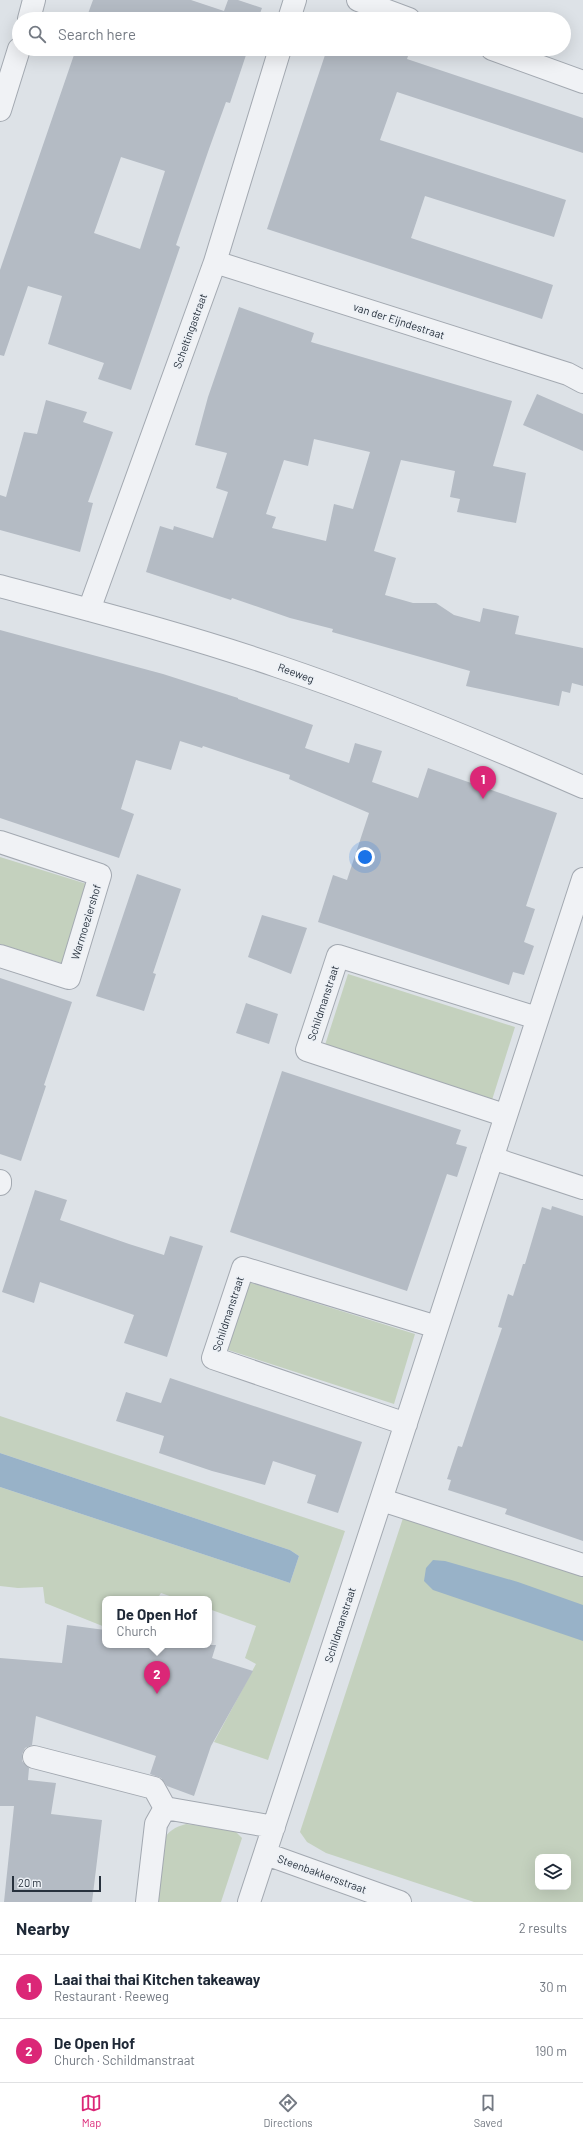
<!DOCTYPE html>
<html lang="en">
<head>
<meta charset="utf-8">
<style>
	body { margin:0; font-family:Barlow,sans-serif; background:#f2f2f3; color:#1f2937 }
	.controls { position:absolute; right:12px; bottom:12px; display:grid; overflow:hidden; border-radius:8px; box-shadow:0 4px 16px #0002 }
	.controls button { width:36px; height:36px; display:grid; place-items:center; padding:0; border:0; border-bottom:1px solid #e0e1e3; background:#fff; color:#1f2937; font:20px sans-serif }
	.scale { position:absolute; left:12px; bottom:10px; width:89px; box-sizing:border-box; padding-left:4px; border:2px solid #27313d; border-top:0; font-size:11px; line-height:14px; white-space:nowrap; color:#27313d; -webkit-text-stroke:3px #ecf0f5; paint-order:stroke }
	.you { position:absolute; left:365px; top:857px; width:14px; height:14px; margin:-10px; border:3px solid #fff; border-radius:50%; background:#1a73e8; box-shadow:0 0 0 6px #1a73e833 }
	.badge { display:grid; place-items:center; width:26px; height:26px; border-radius:50%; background:#db2777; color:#fff; font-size:13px; font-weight:700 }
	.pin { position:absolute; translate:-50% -33px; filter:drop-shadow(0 1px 2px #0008) }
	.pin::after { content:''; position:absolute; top:21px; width:14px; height:12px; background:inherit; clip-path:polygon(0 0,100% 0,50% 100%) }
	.popup { position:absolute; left:102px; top:1596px; width:110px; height:52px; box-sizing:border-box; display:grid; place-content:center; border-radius:8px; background:#fff; filter:drop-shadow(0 1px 3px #0005); font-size:13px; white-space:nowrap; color:#747a83 }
	.popup b { font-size:15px; color:#1f2937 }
	.popup::after { content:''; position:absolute; left:50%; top:100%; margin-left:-8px; border:8px solid transparent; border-top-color:#fff }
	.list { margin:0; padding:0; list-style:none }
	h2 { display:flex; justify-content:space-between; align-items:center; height:52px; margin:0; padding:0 16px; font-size:17px }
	h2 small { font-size:13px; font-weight:400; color:#747a83 }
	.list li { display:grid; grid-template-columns:26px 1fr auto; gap:12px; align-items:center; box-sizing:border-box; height:64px; padding:0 16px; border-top:1px solid #e0e1e3 }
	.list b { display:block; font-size:15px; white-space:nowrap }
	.list p { margin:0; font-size:13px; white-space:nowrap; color:#747a83 }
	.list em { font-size:13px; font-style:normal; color:#747a83 }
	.icon { flex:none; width:22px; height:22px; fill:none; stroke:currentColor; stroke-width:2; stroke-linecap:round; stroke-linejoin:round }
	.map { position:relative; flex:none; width:583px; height:1902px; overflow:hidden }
	.search { position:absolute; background:#fff; box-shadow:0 4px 16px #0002; left:12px; right:12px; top:12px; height:44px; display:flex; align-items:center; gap:10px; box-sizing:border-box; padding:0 14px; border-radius:22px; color:#747a83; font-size:15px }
	.sheet { height:180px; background:#fff }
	nav { display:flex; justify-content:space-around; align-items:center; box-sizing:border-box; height:56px; border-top:1px solid #e0e1e3; background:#fff; font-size:11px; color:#747a83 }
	nav a { display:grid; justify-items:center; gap:2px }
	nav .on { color:#db2777 }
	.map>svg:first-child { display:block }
	.green { fill:#c4d1be; fill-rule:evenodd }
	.water { fill:#98b2c8 }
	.building { fill:#b4bbc4; fill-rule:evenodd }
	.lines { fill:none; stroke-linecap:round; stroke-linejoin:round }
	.minor-casing { stroke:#a3a9b1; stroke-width:24 }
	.minor { stroke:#f0f2f5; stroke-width:22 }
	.labels { text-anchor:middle; stroke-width:3; stroke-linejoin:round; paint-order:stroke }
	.street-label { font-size:11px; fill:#27313d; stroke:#ecf0f5 }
</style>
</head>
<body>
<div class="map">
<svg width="583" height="1902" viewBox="0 0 583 1902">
	<rect width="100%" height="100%" fill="#dde2e7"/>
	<path class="green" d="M 0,857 L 90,885 L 64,964 L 0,944 Z
		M 348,974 L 515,1027 L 492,1100 L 325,1045 Z
		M 248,1282 L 415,1334 L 394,1404 L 228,1350 Z
		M 0,1416 L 345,1531 L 268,1760 L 214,1742 L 256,1664 L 245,1658 L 256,1626 L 209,1609 L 209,1599 L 178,1599 L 161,1593 L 157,1599 L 105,1599 L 105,1627 L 45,1603 L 43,1587 L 18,1588 L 0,1586 L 0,1487 L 290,1583 L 299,1556 L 290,1550 L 0,1453 Z
		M 404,1515 L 583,1572 L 583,1902 L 474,1902 L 326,1853 L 307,1842 L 300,1832 ZM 538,1857 L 568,1857 L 568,1887 L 538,1887 Z
		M 186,1824 L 234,1830 L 242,1838 L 221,1902 L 156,1902 L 163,1841 C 168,1831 175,1827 186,1824 Z"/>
	<path class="water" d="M 0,1453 L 290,1550 L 299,1556 L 290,1583 L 0,1487 Z
		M 433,1560 L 445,1561 L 518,1582 L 583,1605 L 583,1641 L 433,1590 L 424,1581 L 426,1568 Z"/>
	<path class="building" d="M 93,0 L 191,0 L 224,11 L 228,0 L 238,0 L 262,8 L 258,19 L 86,19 Z
		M 76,49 L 248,49 L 230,103 L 226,102 L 209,149 L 176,245 L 180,247 L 131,390 L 98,379 L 104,363 L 48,344 L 62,296 L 28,286 L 4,356 L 0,355 L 0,270 ZM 121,157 L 165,171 L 140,249 L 94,233 Z
		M 327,49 L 397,49 L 409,53 L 407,59 L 583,118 L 583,153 L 397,92 L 380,140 L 566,200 L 554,237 L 425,196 L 411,238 L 553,285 L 542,319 L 267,229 Z
		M 239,307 L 314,333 L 311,342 L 512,401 L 493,466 L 526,473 L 516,523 L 457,512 L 460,499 L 450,497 L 455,471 L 401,460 L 374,551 L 396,558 L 385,595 L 413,603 L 436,603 L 454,615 L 480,622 L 483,608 L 519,616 L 515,634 L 583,648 L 583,686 L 572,683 L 570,693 L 562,691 L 559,706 L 466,686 L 470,671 L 332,632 L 333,629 L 290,618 L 232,598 L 231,600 L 146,572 L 160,526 L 173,530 L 174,526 L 213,538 L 228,492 L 216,488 L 227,453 L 195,445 L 208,397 ZM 314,439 L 370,452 L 353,509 L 334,504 L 326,541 L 272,528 L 276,517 L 266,514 L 284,460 L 308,466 Z
		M 537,394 L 583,414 L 583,451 L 523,425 Z
		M 46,400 L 87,412 L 83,422 L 113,432 L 88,502 L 93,503 L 80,552 L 0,530 L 0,495 L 6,497 L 24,432 L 37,434 Z
		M 0,630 L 163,674 L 238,698 L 238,699 L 313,725 L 305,748 L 349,763 L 355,743 L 382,751 L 372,782 L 418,798 L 428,768 L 557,813 L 526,906 L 535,909 L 524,942 L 534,946 L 524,975 L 513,972 L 509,985 L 318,922 L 333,875 L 347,880 L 369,813 L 289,779 L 290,775 L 203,746 L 202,748 L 180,741 L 171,770 L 136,760 L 121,809 L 134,814 L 119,858 L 0,818 Z
		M 137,874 L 181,889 L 153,973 L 156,974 L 144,1011 L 96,996 Z
		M 262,915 L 307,928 L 291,974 L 248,957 Z
		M 0,978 L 72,1002 L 44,1085 L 46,1086 L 21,1161 L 0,1154 Z
		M 246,1003 L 278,1014 L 269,1044 L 236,1033 Z
		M 282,1071 L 461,1130 L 456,1144 L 467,1147 L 457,1177 L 447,1174 L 407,1291 L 230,1232 Z
		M 35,1190 L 67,1200 L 60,1220 L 129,1244 L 164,1255 L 170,1236 L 203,1246 L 167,1357 L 124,1343 L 134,1315 L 40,1282 L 34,1303 L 2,1292 Z
		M 552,1206 L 583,1216 L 583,1541 L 505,1514 L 507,1509 L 448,1490 L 451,1480 L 447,1479 L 458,1446 L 462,1447 L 473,1414 L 502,1328 L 498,1327 L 508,1294 L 513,1296 L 523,1264 L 525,1264 L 542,1207 L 551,1210 Z
		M 170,1378 L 362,1442 L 338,1513 L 307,1503 L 316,1475 L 273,1461 L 265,1485 L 212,1471 L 159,1453 L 164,1436 L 116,1421 L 126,1392 L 161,1403 Z
		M 67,1625 L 105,1630 L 105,1645 L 216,1645 L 212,1658 L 253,1671 L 211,1746 L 194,1796 L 167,1786 L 161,1778 L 150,1774 L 156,1756 L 36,1716 L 32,1745 L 25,1748 L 22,1754 L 22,1761 L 29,1768 L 28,1780 L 56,1783 L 51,1814 L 102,1820 L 92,1902 L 4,1902 L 14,1806 L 0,1806 L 0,1658 L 62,1663 Z"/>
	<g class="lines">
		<g class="minor-casing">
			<path id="minor" d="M 358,0 L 409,19
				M 29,19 L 34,0
				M 289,19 L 295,0
				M 492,49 L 583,82
				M 0,110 L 19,49
				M 215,262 L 568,374 L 583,382
				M 0,586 C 93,611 187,635 277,666 C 381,701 483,743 583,787
				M 89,610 L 215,262 L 280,49
				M 0,842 L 100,875 L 69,978 L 0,956
				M 504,1115 L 307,1050 L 338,956 L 537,1018
				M 492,1158 L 583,1188
				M 0,1181 L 0,1184
				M 406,1424 L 213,1358 L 243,1268 L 437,1327
				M 382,1500 L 583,1565
				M 34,1757 L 154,1788 L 165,1808
				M 165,1808 L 274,1827
				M 266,1854 L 400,1902
				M 147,1902 L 156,1824 L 165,1808
				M 249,1902 C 363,1562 470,1219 583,879"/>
		</g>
		<use href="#minor" class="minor"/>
	</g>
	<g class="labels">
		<g class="street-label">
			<text transform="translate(399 321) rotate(18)" y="4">van der Eijndestraat</text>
			<text transform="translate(190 331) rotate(-70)" y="4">Scheltingastraat</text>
			<text transform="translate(296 673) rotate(20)" y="4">Reeweg</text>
			<text transform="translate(86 922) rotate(-73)" y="4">Warmoeziershof</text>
			<text transform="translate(323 1003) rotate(-72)" y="4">Schildmanstraat</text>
			<text transform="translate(228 1314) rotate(-72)" y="4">Schildmanstraat</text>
			<text transform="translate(340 1625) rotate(-72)" y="4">Schildmanstraat</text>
			<text transform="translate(322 1874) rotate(20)" y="4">Steenbakkersstraat</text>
		</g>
	</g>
</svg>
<div class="controls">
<button><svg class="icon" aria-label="layers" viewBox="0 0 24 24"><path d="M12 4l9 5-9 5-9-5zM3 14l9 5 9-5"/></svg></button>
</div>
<div class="scale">20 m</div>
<div class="you"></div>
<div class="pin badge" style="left:483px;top:799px">1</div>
<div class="pin badge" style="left:157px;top:1694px">2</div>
<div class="popup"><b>De Open Hof</b>Church</div>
<div class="search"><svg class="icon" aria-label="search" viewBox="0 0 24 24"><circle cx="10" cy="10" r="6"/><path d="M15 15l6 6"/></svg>Search here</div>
</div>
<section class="sheet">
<h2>Nearby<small>2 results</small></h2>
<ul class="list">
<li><span class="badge">1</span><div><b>Laai thai thai Kitchen takeaway</b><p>Restaurant · Reeweg</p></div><em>30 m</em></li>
<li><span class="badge">2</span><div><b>De Open Hof</b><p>Church · Schildmanstraat</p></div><em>190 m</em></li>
</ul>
</section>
<nav>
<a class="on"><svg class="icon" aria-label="map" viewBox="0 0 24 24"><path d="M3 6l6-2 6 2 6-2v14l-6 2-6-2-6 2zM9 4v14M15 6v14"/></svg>Map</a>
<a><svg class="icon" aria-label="directions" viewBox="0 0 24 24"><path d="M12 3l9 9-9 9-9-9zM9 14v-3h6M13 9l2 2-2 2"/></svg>Directions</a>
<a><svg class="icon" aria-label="saved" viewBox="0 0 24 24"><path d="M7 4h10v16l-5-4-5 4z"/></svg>Saved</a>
</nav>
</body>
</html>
